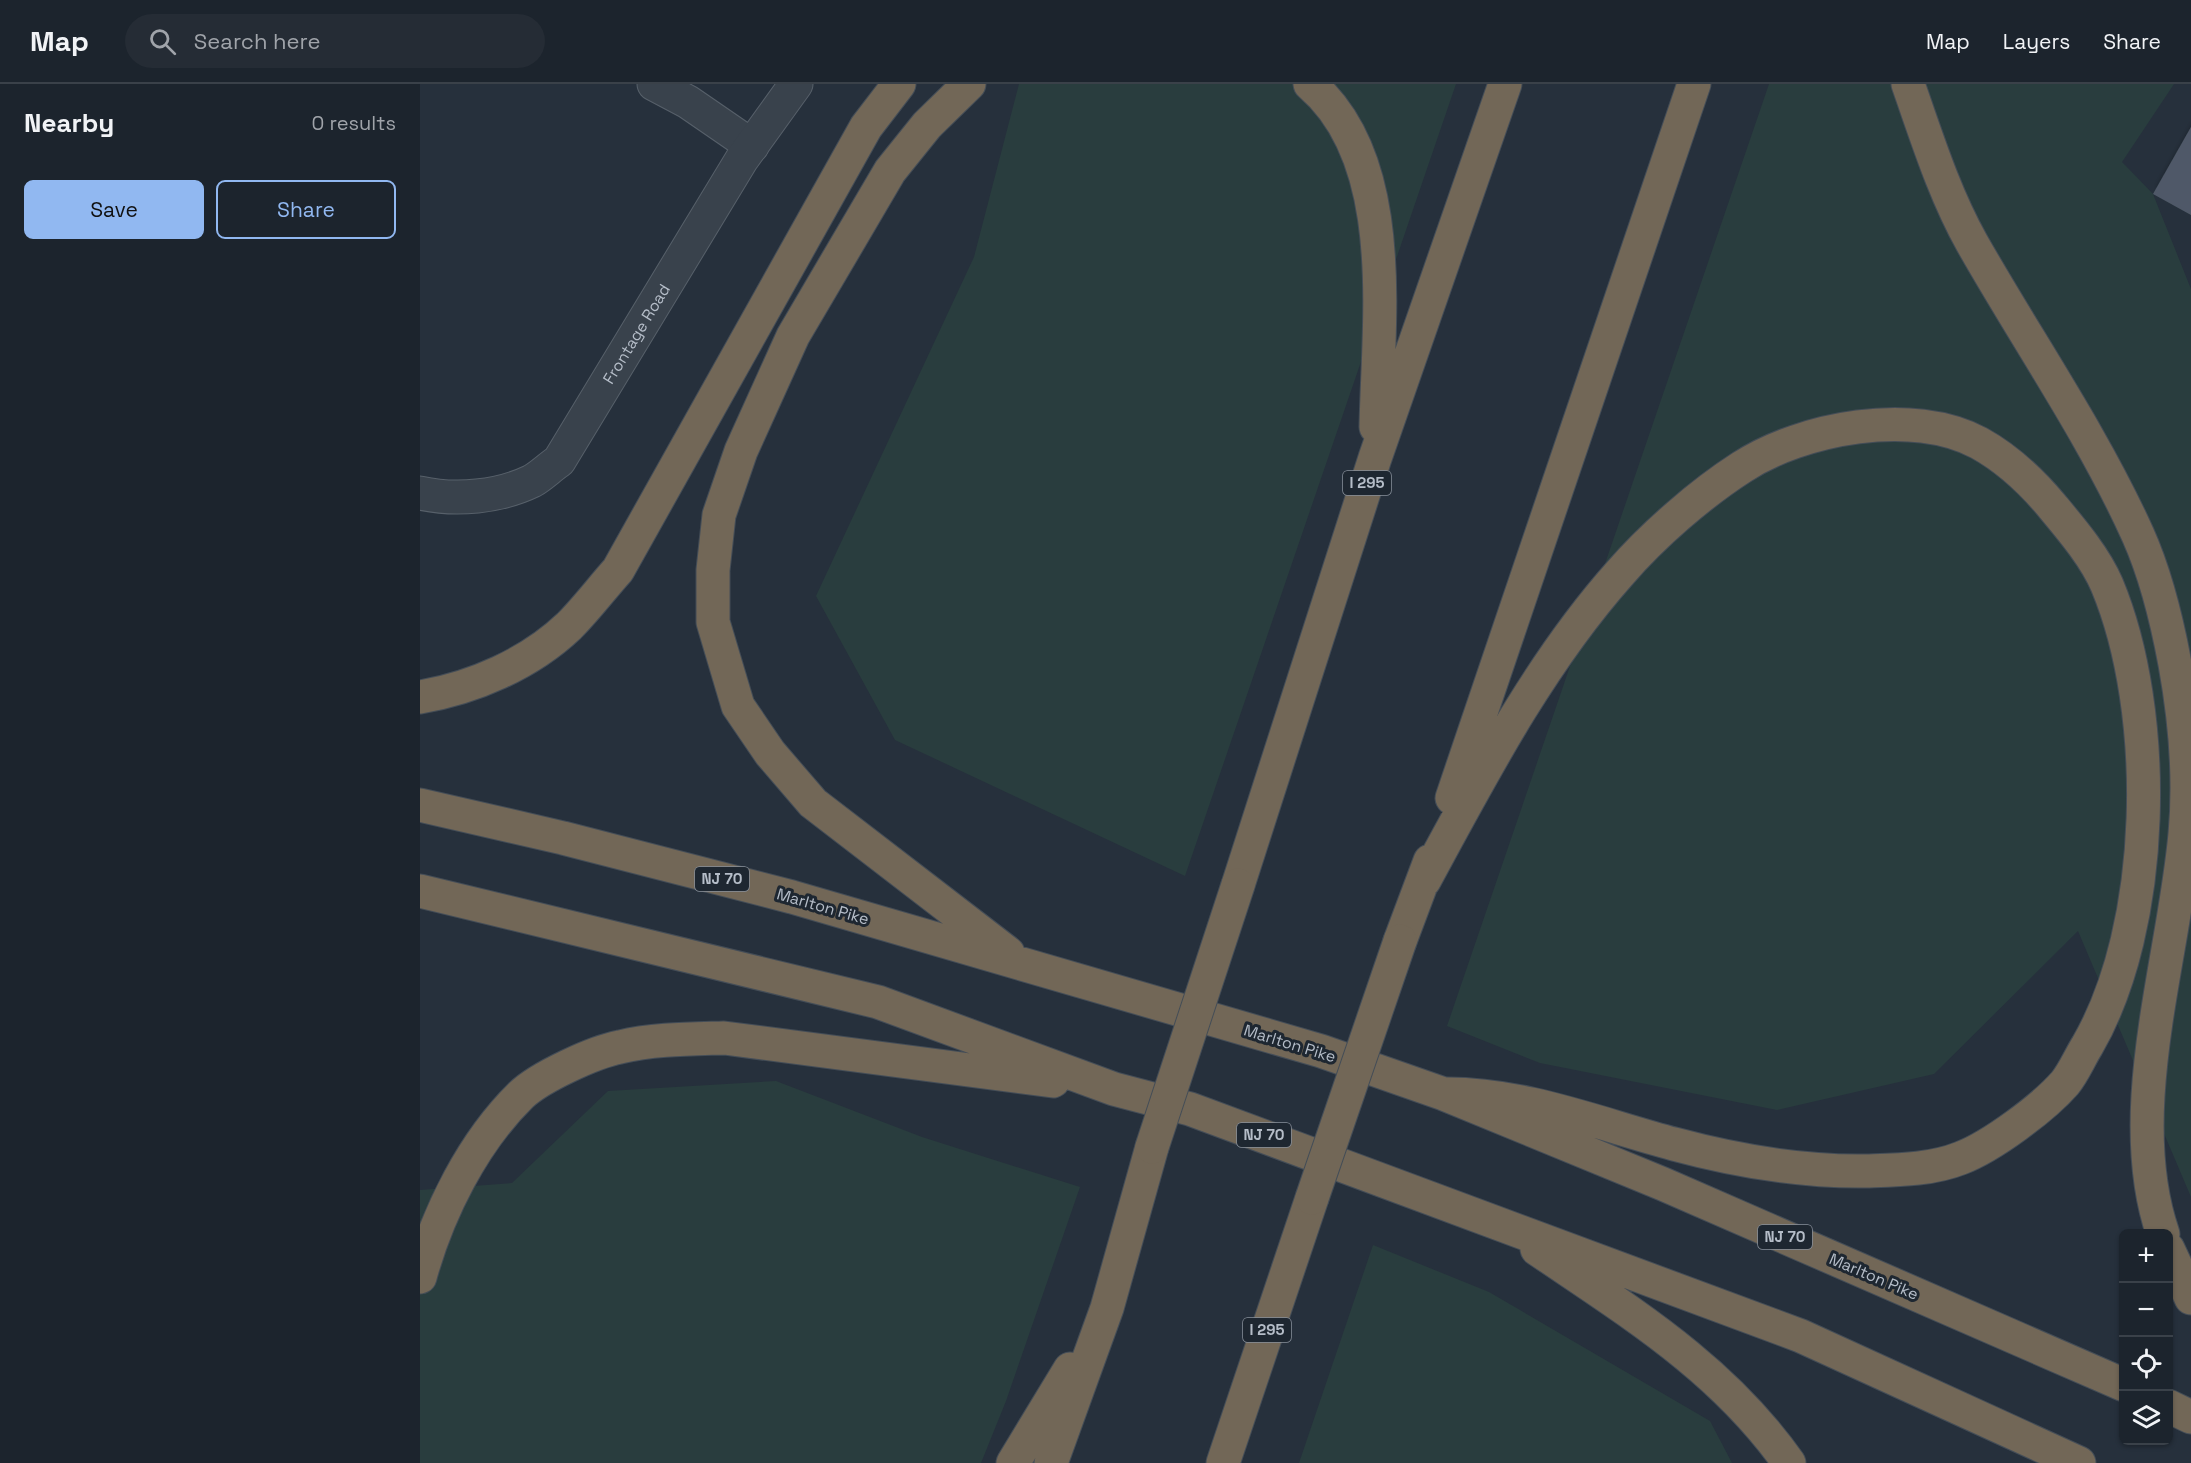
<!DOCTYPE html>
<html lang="en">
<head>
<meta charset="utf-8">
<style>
	body { margin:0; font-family:"Space Grotesk",sans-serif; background:#252c35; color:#f1f3f6 }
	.controls { position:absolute; right:18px; bottom:18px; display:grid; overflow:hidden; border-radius:9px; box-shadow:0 2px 4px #0004 }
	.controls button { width:54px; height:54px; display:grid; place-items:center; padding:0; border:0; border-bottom:2px solid #3a4149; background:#1c242d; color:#f1f3f6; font:30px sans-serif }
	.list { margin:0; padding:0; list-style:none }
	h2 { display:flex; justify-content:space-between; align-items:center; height:78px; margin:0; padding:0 24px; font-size:26px }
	h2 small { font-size:20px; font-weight:400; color:#a0a4aa }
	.actions { display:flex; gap:12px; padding:18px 24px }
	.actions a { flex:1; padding:14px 0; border:2px solid #91b8f1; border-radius:9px; text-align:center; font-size:21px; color:#91b8f1 }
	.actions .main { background:#91b8f1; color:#111 }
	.icon { flex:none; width:33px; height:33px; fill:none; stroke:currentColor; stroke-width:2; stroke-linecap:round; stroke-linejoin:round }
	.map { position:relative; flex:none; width:1771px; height:1379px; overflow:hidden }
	header { display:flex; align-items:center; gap:36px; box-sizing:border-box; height:84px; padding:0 30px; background:#1c242d; border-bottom:2px solid #3a4149 }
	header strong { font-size:28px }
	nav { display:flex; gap:33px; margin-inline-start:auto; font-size:21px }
	.search { width:420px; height:54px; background:#252c35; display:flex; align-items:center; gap:15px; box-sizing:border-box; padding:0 21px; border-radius:33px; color:#a0a4aa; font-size:22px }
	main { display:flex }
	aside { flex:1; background:#1c242d }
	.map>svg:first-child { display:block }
	.green { fill:#293d3e }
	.building { fill:#4f5967; filter:url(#shadow) }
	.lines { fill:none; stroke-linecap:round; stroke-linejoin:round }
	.minor-casing { stroke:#57606a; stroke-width:35 }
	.highway-casing { stroke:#444d57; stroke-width:35 }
	.minor { stroke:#39424c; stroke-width:33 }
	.highway { stroke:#726757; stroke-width:33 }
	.highway-bridge-casing { stroke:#444d57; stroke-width:35; stroke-linecap:butt }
	.highway-bridge { stroke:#726757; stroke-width:33 }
	.labels { text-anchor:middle; stroke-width:6; stroke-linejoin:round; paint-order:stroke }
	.shield { fill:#1e2731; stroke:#88909b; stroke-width:1.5 }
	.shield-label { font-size:15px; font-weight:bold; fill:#b5bdc8 }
	.street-label { font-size:16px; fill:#b5bdc8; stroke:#1e2731 }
</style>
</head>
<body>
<header>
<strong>Map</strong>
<div class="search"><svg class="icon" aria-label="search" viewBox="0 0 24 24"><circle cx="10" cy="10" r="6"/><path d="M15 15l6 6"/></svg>Search here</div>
<nav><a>Map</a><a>Layers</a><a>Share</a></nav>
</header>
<main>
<aside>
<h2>Nearby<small>0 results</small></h2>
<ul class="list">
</ul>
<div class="actions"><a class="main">Save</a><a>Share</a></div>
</aside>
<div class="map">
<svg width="1771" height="1379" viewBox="0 0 1771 1379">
	<defs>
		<filter id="shadow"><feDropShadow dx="5.5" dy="-5.5" stdDeviation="3" flood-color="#0009"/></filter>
	</defs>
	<rect width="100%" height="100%" fill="#26303c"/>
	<path class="green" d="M 599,0 L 1036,0 L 765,792 L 475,656 L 396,512 L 554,173 Z
		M 1349,0 L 1754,0 L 1702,78 L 1733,110 L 1771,205 L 1771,1113 L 1658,847 L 1514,990 L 1357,1026 L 1120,979 L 1027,942 Z
		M 356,997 L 502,1053 L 660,1103 L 586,1317 L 561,1379 L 0,1379 L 0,1106 L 92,1099 L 188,1007 Z
		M 953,1161 L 1069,1208 L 1290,1337 L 1312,1379 L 879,1379 Z"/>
	<path class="building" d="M 1771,43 L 1771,131 L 1733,110 Z"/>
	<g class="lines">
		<g class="minor-casing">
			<g id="minor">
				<path d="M 234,0 L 268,18 L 332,62"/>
				<path id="s1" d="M 0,409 C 36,417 79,413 112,397 C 121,392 130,383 139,377 L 322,75 L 376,0"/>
			</g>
		</g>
		<g class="highway-casing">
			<path id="highway" d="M 549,0 L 507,41 L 470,87 L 373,252 L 321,367 L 299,431 L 293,486 L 293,538 L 318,622 L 350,669 L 393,719 L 588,869
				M 890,0 C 980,77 958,237 956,343
				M 1488,0 C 1507,54 1524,109 1552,159 C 1607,256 1672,349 1718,451 C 1736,491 1747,537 1755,580 C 1765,635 1770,695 1765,750 C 1754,875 1701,1028 1743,1150
				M 0,613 C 53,604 109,580 149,542 C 166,525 181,505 198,486 L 446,43 L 479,0
				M 1032,714 L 1274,0
				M 0,721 L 143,754 L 372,813 L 901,967 L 1024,1010 L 1243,1100 L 1704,1301
				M 1004,797 C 1062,690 1119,580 1200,489 C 1233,451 1280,410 1322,383 C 1382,344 1493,323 1559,359 C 1586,374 1612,398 1632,422 C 1652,446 1675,473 1687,501 C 1740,628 1737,842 1667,962 C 1660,973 1654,988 1645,999 C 1623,1024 1572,1062 1541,1074 C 1511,1086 1477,1086 1446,1087 C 1381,1088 1317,1077 1254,1060 C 1179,1040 1103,1009 1024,1010
				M 818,801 L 955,374 L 1085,0
				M 0,807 L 458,918 L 694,1005 L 770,1025 L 1381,1252 L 1659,1379
				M 980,857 L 1010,777
				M 1117,1165 C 1211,1229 1302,1284 1369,1379
				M 1748,1165 L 1771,1214
				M 0,1193 C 18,1128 53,1058 101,1011 C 120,993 174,968 200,963 C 233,955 270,955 304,954 L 633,997
				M 1748,1322 L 1771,1333
				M 593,1379 L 650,1285
				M 631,1379 L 687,1224 L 732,1063
				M 803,1379 L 892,1114"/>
		</g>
		<use href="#minor" class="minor"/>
		<use href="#highway" class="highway"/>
		<g class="highway-bridge-casing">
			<path id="highway-bridge" d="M 732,1063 L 818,801
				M 892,1114 L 980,857"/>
		</g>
		<use href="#highway-bridge" class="highway-bridge"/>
	</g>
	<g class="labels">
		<g class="shield">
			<rect x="923" y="387" width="48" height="24" rx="4.5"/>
			<rect x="275" y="783" width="54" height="24" rx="4.5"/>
			<rect x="817" y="1039" width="54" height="24" rx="4.5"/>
			<rect x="1338" y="1141" width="54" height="24" rx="4.5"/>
			<rect x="823" y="1234" width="48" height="24" rx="4.5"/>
		</g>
		<g class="shield-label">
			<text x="947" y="404">I 295</text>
			<text x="302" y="800">NJ 70</text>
			<text x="844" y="1056">NJ 70</text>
			<text x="1365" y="1158">NJ 70</text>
			<text x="847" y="1251">I 295</text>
		</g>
		<g class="street-label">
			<text dy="6" stroke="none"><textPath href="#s1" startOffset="297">Frontage Road</textPath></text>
			<text transform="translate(403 822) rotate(16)" y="6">Marlton Pike</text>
			<text transform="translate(870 959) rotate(17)" y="6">Marlton Pike</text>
			<text transform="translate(1454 1192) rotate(23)" y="6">Marlton Pike</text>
		</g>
	</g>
</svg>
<div class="controls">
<button>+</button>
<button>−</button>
<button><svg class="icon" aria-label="locate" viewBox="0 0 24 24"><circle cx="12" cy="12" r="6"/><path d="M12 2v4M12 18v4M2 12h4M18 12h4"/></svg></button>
<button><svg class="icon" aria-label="layers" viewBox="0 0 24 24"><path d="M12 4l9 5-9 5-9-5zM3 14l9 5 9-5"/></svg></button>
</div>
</div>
</main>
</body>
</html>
